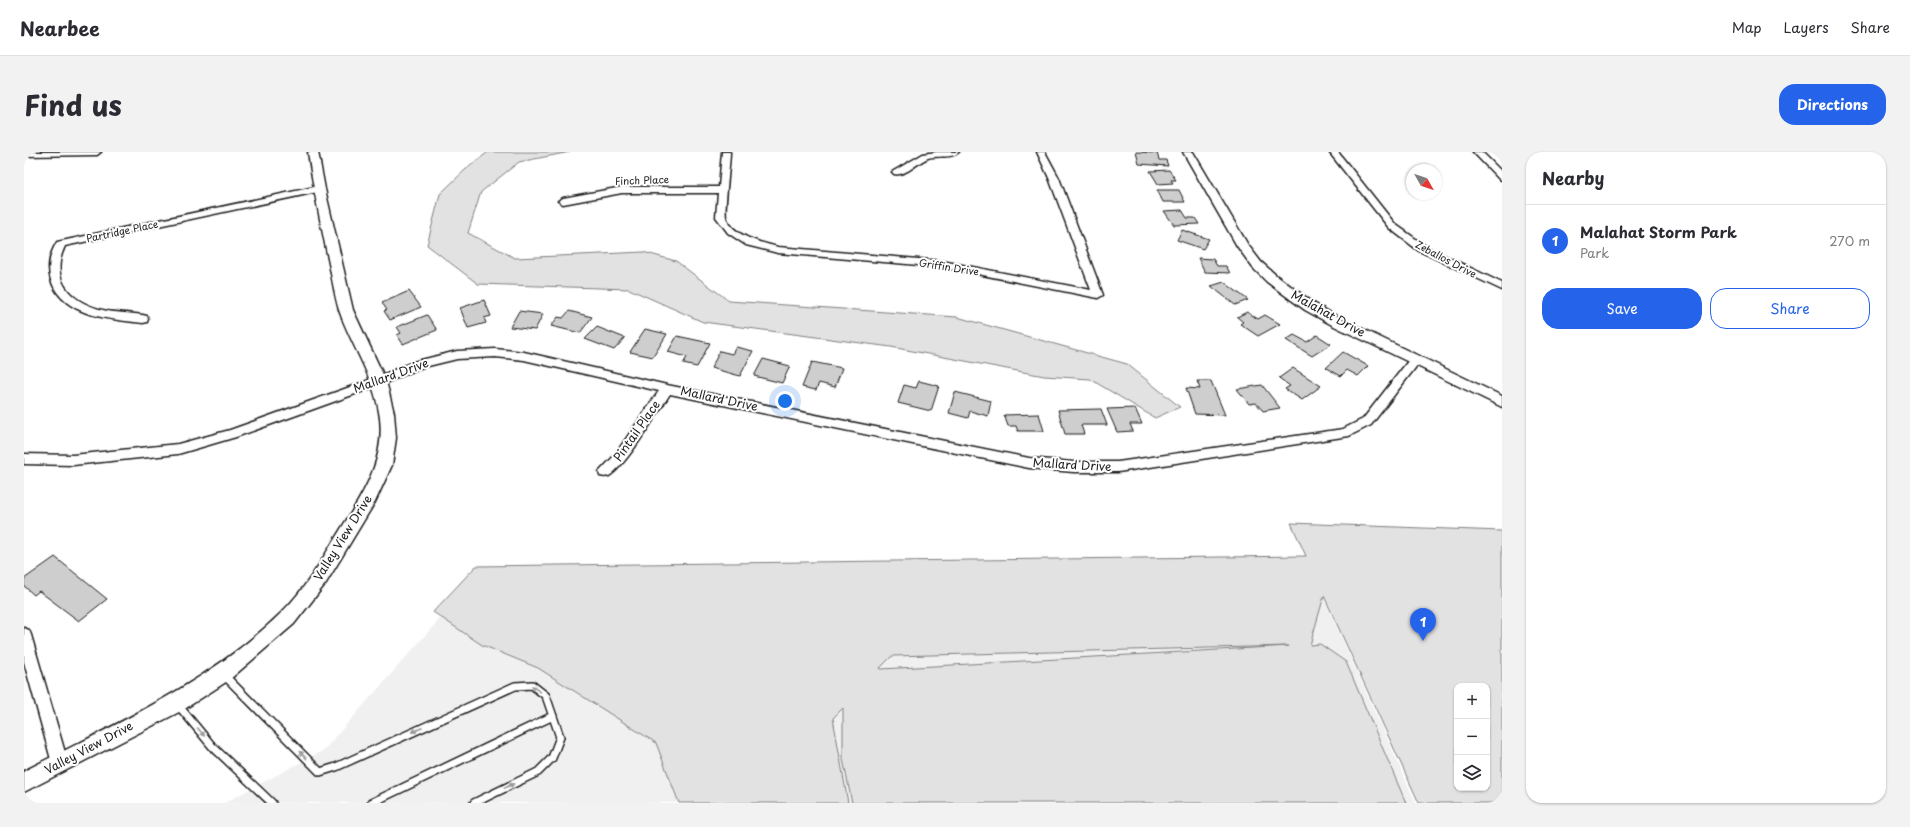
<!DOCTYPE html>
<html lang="en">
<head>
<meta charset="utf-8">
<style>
	body { margin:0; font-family:"Playpen Sans",sans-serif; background:#f2f2f3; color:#2b2b33 }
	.controls { position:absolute; right:12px; bottom:12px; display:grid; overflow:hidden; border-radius:8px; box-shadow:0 1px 3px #0004 }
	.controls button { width:36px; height:36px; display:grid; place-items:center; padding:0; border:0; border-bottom:1px solid #e1e1e2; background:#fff; color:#2b2b33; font:20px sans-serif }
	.compass { position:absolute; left:1382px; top:12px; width:36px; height:36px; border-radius:50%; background:#fff; box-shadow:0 1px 3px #0004; rotate:130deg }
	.you { position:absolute; left:761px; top:249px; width:14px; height:14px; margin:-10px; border:3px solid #fff; border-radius:50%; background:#1a73e8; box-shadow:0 0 0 6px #1a73e833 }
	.badge { display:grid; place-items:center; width:26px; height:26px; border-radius:50%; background:#2563eb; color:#fff; font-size:13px; font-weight:700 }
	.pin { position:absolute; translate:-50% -33px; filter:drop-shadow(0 1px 2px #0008) }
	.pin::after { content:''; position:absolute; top:21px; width:14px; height:12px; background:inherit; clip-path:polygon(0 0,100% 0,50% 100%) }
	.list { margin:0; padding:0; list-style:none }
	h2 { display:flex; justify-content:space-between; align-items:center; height:52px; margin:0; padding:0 16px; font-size:17px }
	h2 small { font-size:13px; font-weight:400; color:#7c7c81 }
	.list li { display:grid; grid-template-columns:26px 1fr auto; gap:12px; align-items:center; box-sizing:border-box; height:72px; padding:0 16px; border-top:1px solid #e1e1e2 }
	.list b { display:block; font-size:15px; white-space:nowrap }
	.list p { margin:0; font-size:13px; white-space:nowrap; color:#7c7c81 }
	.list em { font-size:13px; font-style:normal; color:#7c7c81 }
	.actions { display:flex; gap:8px; padding:12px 16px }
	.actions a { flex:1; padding:9px 0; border:1px solid #2563eb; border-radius:16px; text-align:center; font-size:14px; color:#2563eb }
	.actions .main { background:#2563eb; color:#fff }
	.icon { flex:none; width:22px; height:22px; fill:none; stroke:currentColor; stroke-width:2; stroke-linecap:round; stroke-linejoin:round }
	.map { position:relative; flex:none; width:1478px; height:651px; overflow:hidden; border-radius:16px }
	header { display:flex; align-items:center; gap:24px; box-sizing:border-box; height:56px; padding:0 20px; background:#fff; border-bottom:1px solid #e1e1e2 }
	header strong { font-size:19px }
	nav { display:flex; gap:22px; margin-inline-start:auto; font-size:14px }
	.intro { display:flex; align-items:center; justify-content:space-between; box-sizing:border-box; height:96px; padding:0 24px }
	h1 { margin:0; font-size:28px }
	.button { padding:10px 18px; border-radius:16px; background:#2563eb; color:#fff; font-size:14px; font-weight:700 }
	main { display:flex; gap:24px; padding:0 24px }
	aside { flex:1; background:#fff; border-radius:16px; box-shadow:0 1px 3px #0004 }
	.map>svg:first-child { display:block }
	.built { fill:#f0f0f0 }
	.green { fill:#e2e2e2; stroke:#7f7f7f; fill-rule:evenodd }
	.building { fill:#cecece; stroke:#1c1c1c }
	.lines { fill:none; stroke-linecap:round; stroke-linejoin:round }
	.service-casing { stroke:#1c1c1c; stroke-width:10 }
	.minor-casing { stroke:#1c1c1c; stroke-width:3 }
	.tertiary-casing { stroke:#1c1c1c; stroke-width:3 }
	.service { stroke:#fff; stroke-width:7 }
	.minor { fill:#fff; fill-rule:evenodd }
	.tertiary { fill:#fff; fill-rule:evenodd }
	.oneway { fill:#999 }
	.labels { text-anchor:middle; stroke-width:4; stroke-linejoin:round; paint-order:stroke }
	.far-street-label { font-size:10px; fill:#1c1c1c; stroke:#fff }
	.street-label { font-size:12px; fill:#1c1c1c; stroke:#fff }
</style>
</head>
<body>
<header>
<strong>Nearbee</strong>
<nav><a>Map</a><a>Layers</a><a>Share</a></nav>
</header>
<div class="intro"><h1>Find us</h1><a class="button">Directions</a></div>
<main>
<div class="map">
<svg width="1478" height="651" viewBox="0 0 1478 651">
	<rect width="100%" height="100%" fill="#fff"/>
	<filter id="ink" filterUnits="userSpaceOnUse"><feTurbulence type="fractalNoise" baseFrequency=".025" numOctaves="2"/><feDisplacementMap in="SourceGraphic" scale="8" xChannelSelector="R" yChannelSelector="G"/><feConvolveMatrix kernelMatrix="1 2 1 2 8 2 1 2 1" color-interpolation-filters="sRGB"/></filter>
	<g filter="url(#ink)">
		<path class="built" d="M 1284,411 L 1392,651 L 200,651 L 300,598 L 458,419 Z"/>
		<path class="green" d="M 464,0 L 546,0 L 495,10 L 457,40 L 444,81 L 491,106 L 619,100 L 652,109 L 705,149 L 933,165 L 1103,212 L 1156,255 L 1131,266 L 1066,227 L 1020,224 L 867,195 L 679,170 L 605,137 L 454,132 L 403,93 L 416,42 L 441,18 Z
			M 1267,371 L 1478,379 L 1478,651 L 1395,651 L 1300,444 L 1286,493 L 1296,492 L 1322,510 L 1382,651 L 828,651 L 819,607 L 819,556 L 809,566 L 824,651 L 655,651 L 632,591 L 514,516 L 458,493 L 409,460 L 452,414 L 1282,404 ZM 1265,494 L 857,517 L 856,516 L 868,504 ZM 1433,534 L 1463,534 L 1463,636 L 1433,636 Z"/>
		<path class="building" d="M 1112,0 L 1133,1 L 1135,8 L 1142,8 L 1144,14 L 1115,12 Z
			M 1145,18 L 1152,28 L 1147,28 L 1149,31 L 1134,32 L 1126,19 Z
			M 1133,38 L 1155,38 L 1161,50 L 1139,50 Z
			M 1158,58 L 1163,66 L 1171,66 L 1175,72 L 1150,73 L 1140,59 Z
			M 1158,78 L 1185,87 L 1179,97 L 1153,88 Z
			M 1174,106 L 1189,107 L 1193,114 L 1202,114 L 1206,121 L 1181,120 Z
			M 1200,130 L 1224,148 L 1211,153 L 1187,134 Z
			M 385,139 L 397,155 L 366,168 L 360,159 L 363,158 L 358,151 Z
			M 460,148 L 467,164 L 460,166 L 462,171 L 444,176 L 436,156 Z
			M 495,159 L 519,162 L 511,178 L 486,175 Z
			M 545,159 L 568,165 L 556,181 L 527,174 L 534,165 L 539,166 Z
			M 1223,160 L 1234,167 L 1241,163 L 1256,172 L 1234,184 L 1216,172 L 1219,170 L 1213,165 Z
			M 403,163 L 413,178 L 379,192 L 373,183 L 377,181 L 373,175 Z
			M 573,175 L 601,186 L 590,198 L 561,187 Z
			M 621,177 L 643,182 L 629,205 L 606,200 Z
			M 1270,183 L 1283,190 L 1293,183 L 1307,192 L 1288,204 L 1262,188 Z
			M 653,184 L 686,191 L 673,215 L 659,212 L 663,205 L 644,200 Z
			M 712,195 L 729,199 L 716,224 L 687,216 L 696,199 L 708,202 Z
			M 1319,200 L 1344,214 L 1334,224 L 1323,218 L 1317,224 L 1302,216 Z
			M 739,207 L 766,214 L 758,231 L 730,224 Z
			M 788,210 L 818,216 L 811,235 L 795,231 L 792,238 L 778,235 Z
			M 1269,216 L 1297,234 L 1278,248 L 1261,237 L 1266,234 L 1255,226 Z
			M 895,229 L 915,234 L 907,259 L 874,251 L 880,233 L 892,236 Z
			M 1173,229 L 1187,229 L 1201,263 L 1171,262 L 1162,236 L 1176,237 Z
			M 1238,233 L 1256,256 L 1239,259 L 1232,251 L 1225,252 L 1213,237 Z
			M 931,240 L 967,249 L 964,264 L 946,259 L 944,266 L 925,261 Z
			M 1111,256 L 1118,272 L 1106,272 L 1109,279 L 1093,280 L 1083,257 Z
			M 1077,257 L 1083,273 L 1057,273 L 1060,282 L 1041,282 L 1034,258 Z
			M 1015,262 L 1020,279 L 994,279 L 992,274 L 984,274 L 980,263 Z
			M 31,405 L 83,447 L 55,469 L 15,439 L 10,443 L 0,434 L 0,427 Z"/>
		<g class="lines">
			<g class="service-casing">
				<path id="service" d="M 199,522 L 296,620 L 312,615 L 491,534 L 508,533 L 522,544 L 536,585 L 528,606 L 514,620 L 450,651
					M 154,553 L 188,594 L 248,651
					M 347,651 L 529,564"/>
			</g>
			<g class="minor-casing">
				<path id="minor" d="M 0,0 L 77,0 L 73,3 L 0,4 Z
					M 698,0 L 706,0 C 706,11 700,58 702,65 C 708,84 738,91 754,95 L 918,109 L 1067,138 L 1025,26 L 1013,0 L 1021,0 L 1035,26 L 1079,143 L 1074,146 L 918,115 L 754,101 L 722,93 L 704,81 L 692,65 L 694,41 L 598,41 L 539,52 L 534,49 L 539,46 L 598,35 L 695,35 Z
					M 912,0 L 935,0 C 928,7 914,3 904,6 C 894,10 881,25 870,22 L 868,20 L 899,2 Z
					M 1305,0 L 1314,0 L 1371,72 L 1403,95 L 1478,131 L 1478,138 L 1395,99 L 1365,76 Z
					M 1449,0 L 1458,0 L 1478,20 L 1478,28 L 1475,27 Z
					M 295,34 L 298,35 L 300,37 L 298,39 L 41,94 C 24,130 49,152 83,159 C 96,161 110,161 123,164 L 124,167 L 123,170 L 119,171 C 87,167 39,165 27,128 C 23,115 26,101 33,90 Z
					M 471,197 L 500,200 L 643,233 L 1005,306 L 1049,310 L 1094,310 L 1319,277 L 1339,267 L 1388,204 L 1396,204 L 1398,207 L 1347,273 L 1325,284 L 1094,320 L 1049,320 L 1005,316 L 646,242 C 634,260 602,314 585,324 C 582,325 580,325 576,324 L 575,320 L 590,304 L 635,239 L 500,208 L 471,205 L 433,207 L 396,216 L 359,232 L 212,285 L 154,302 L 49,313 L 0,312 L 0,302 L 49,303 L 154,292 L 206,278 L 351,226 L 389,210 L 433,199 Z
					M 0,476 L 5,478 L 7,483 L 44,611 L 42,617 L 36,619 L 30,617 L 28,611 L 0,510 Z"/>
			</g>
			<g class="tertiary-casing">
				<path id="tertiary" d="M 284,0 L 294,0 L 301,37 L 329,158 L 362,229 L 370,261 L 372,286 L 368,313 L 351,350 L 302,431 L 270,472 L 205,528 L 159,558 L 0,640 L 0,619 C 90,573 184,532 257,461 C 283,436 301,402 320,372 C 342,338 363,302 355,260 C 349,223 327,193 315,158 C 310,142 308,124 304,107 C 297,71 289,36 284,0 Z
					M 1159,0 L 1169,0 L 1224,93 L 1237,110 L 1253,124 L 1291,152 L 1318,167 L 1478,244 L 1478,255 L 1308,173 L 1281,158 L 1243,130 L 1229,116 L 1213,94 Z"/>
			</g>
			<use href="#service" class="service"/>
			<use href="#minor" class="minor"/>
			<use href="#tertiary" class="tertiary"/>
		</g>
		<defs><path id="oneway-solid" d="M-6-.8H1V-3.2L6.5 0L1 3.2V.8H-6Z"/></defs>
		<g class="oneway">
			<use href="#oneway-solid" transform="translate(512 537) rotate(-146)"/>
			<use href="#oneway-solid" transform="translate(393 578) rotate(156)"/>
			<use href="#oneway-solid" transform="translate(177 580) rotate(50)"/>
			<use href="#oneway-solid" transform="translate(279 603) rotate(-135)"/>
			<use href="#oneway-solid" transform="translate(485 634) rotate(-26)"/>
		</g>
	</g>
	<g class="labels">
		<g class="far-street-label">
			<text transform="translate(618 28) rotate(-2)" y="4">Finch Place</text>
			<text transform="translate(98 79) rotate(-12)" y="4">Partridge Place</text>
			<text transform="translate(1422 107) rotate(28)" y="4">Zeballos Drive</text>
			<text transform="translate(925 115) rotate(9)" y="4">Griffin Drive</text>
		</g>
		<g class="street-label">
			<text transform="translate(1304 162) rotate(29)" y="4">Malahat Drive</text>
			<text transform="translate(367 224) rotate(-20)" y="4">Mallard Drive</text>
			<text transform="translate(695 247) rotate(12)" y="4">Mallard Drive</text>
			<text transform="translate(613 279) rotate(-55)" y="4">Pintail Place</text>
			<text transform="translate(1048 313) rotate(3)" y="4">Mallard Drive</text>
			<text transform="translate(319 386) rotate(-58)" y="4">Valley View Drive</text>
			<text transform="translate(65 596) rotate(-28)" y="4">Valley View Drive</text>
		</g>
	</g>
</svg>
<div class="controls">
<button>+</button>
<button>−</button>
<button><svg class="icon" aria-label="layers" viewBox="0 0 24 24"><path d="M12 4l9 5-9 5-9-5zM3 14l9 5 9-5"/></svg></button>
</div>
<svg class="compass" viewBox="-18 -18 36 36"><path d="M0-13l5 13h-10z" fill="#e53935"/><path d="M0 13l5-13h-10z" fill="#7c7c81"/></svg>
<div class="you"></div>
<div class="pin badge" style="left:1399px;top:489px">1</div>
</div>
<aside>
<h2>Nearby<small></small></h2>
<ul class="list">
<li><span class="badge">1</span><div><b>Malahat Storm Park</b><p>Park</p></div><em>270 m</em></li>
</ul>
<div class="actions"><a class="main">Save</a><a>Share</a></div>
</aside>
</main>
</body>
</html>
